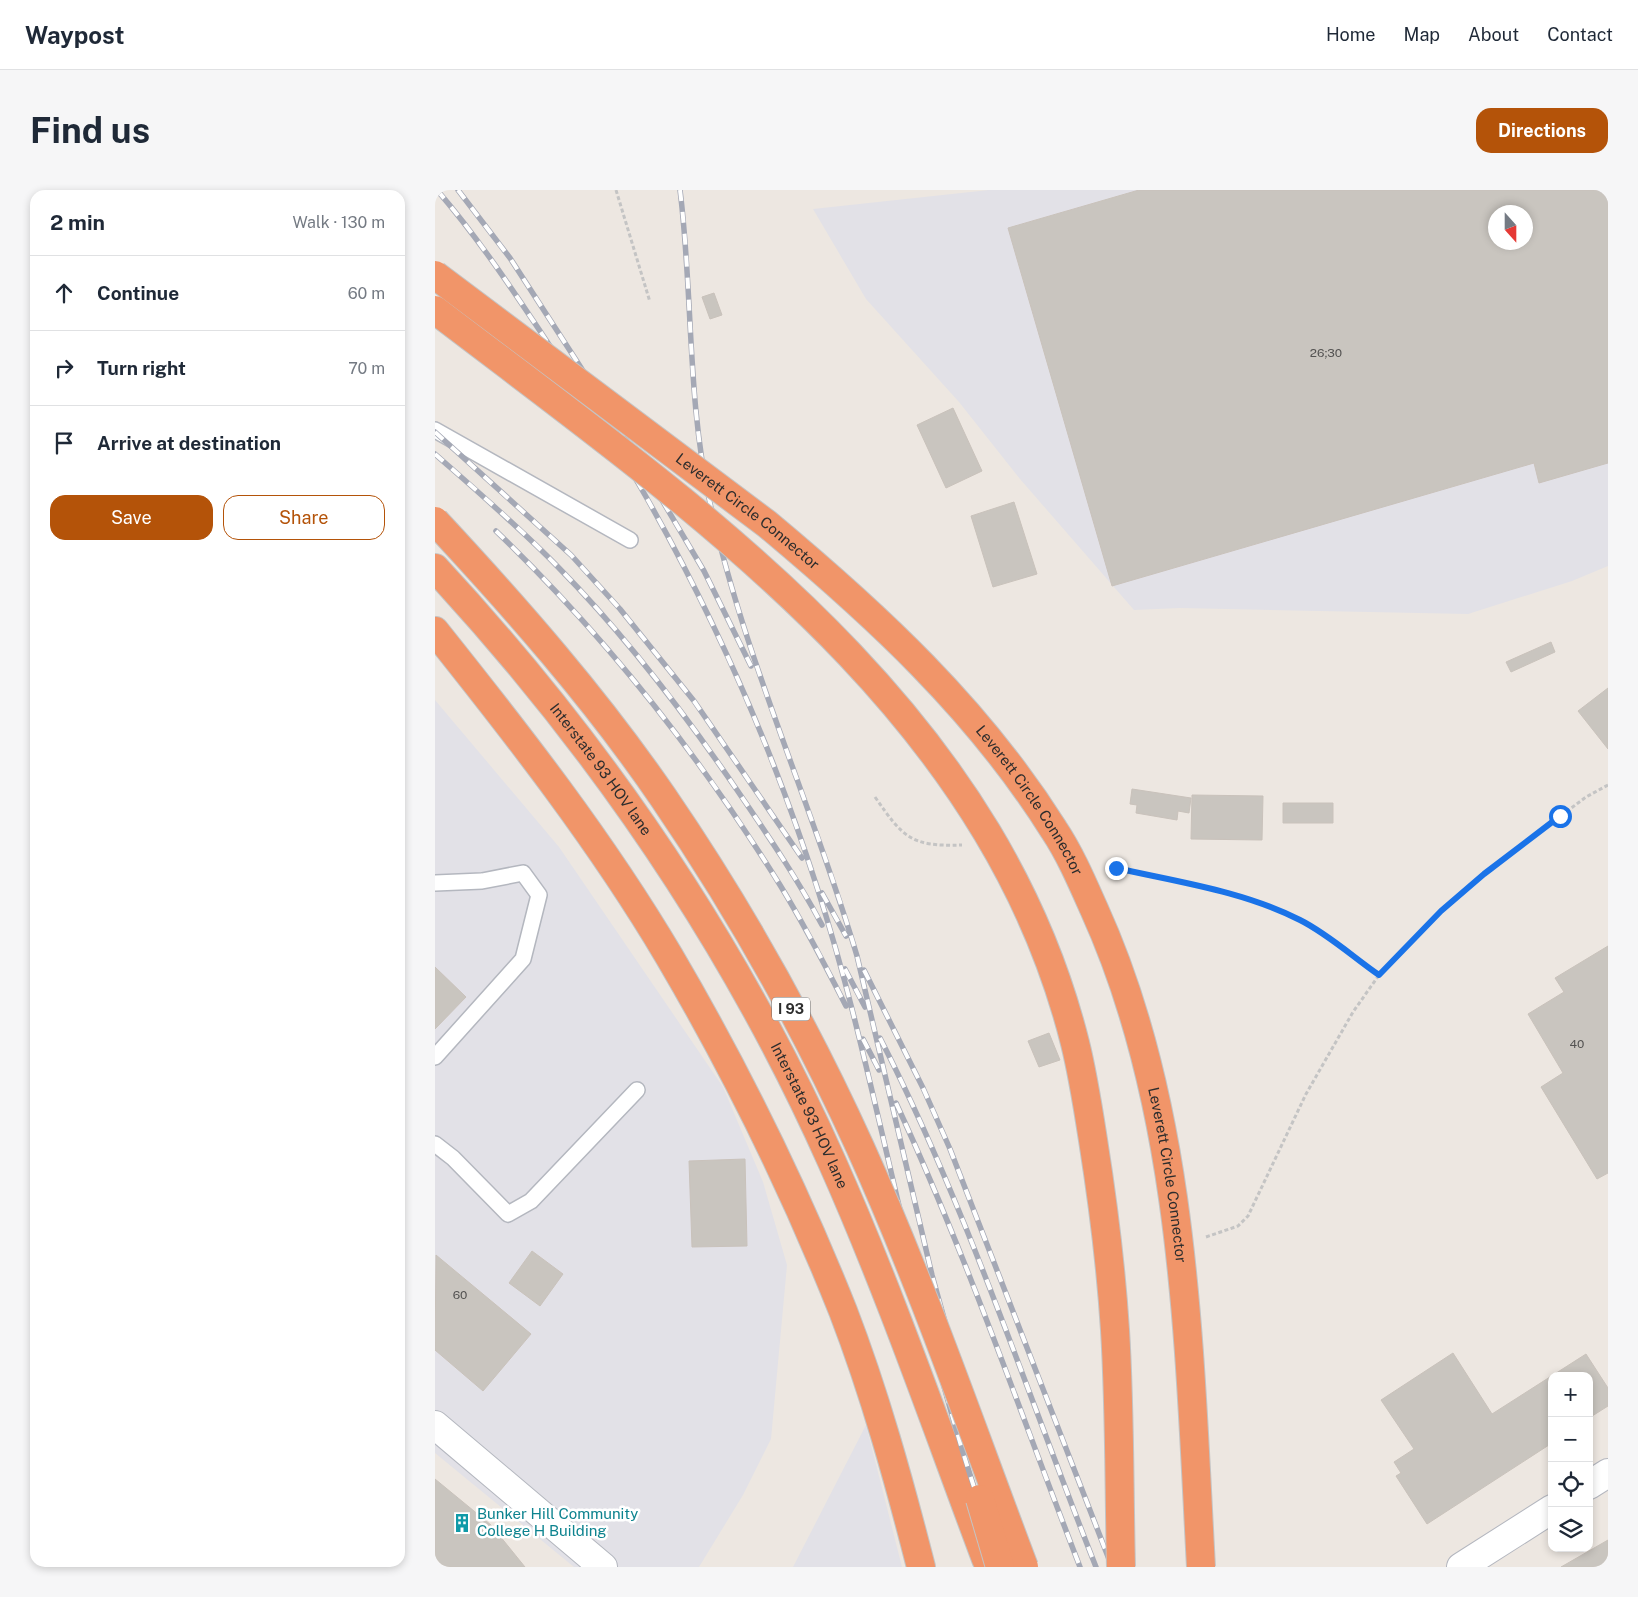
<!DOCTYPE html>
<html lang="en">
<head>
<meta charset="utf-8">
<style>
	body { margin:0; font-family:"Public Sans",sans-serif; background:#f6f6f7; color:#1f2937 }
	.controls { position:absolute; right:15px; bottom:15px; display:grid; overflow:hidden; border-radius:10px; box-shadow:0 2px 8px #0003 }
	.controls button { width:45px; height:45px; display:grid; place-items:center; padding:0; border:0; border-bottom:1px solid #e0e1e3; background:#fff; color:#1f2937; font:25px sans-serif }
	.compass { position:absolute; left:1053px; top:15px; width:45px; height:45px; border-radius:50%; background:#fff; box-shadow:0 2px 8px #0003; rotate:159deg }
	.stop { position:absolute; width:15px; height:15px; margin:-11px; border:4px solid #1a73e8; border-radius:50%; background:#fff }
	.stop.end { background:#1a73e8; border-color:#fff; box-shadow:0 1px 5px #0008 }
	.list { margin:0; padding:0; list-style:none }
	h2 { display:flex; justify-content:space-between; align-items:center; height:65px; margin:0; padding:0 20px; font-size:21px }
	h2 small { font-size:16px; font-weight:400; color:#747a83 }
	.list li { display:grid; grid-template-columns:32px 1fr auto; gap:15px; align-items:center; box-sizing:border-box; height:75px; padding:0 20px; border-top:1px solid #e0e1e3 }
	.list b { display:block; font-size:19px; white-space:nowrap }
	.list em { font-size:16px; font-style:normal; color:#747a83 }
	.actions { display:flex; gap:10px; padding:15px 20px }
	.actions a { flex:1; padding:11px 0; border:1px solid #b45309; border-radius:15px; text-align:center; font-size:18px; color:#b45309 }
	.actions .main { background:#b45309; color:#fff }
	.icon { flex:none; width:28px; height:28px; fill:none; stroke:currentColor; stroke-width:2; stroke-linecap:round; stroke-linejoin:round }
	.map { position:relative; flex:none; width:1173px; height:1377px; overflow:hidden; border-radius:15px }
	header { display:flex; align-items:center; gap:30px; box-sizing:border-box; height:70px; padding:0 25px; background:#fff; border-bottom:1px solid #e0e1e3 }
	header strong { font-size:24px }
	nav { display:flex; gap:28px; margin-inline-start:auto; font-size:18px }
	.intro { display:flex; align-items:center; justify-content:space-between; box-sizing:border-box; height:120px; padding:0 30px }
	h1 { margin:0; font-size:35px }
	.button { padding:12px 22px; border-radius:15px; background:#b45309; color:#fff; font-size:18px; font-weight:700 }
	main { display:flex; gap:30px; padding:0 30px }
	aside { flex:1; background:#fff; border-radius:15px; box-shadow:0 2px 8px #0003 }
	.map>svg:first-child { display:block }
	.industrial { fill:#e2e1e7; fill-rule:evenodd }
	.building { fill:#c9c5bf; stroke:#c9c2bb; fill-rule:evenodd }
	.lines { fill:none; stroke-linecap:round; stroke-linejoin:round }
	.service-casing { stroke:#b4b7bf; stroke-width:18 }
	.minor-casing { stroke:#b4b7bf; stroke-width:30 }
	.motorway-casing { stroke:#c4c4c4; stroke-width:30 }
	.path { stroke:#c4c4c4; stroke-width:3; stroke-dasharray:4 2.5; stroke-linecap:butt }
	.service { stroke:#fff; stroke-width:15 }
	.minor { stroke:#fff; stroke-width:28 }
	.motorway { stroke:#f19569; stroke-width:28 }
	.rail-casing { stroke:#a4a8b5; stroke-width:5.5 }
	.rail { stroke:#fff; stroke-width:4; stroke-dasharray:11; stroke-linecap:butt }
	.motorway-bridge-casing { stroke:#c4c4c4; stroke-width:30; stroke-linecap:butt }
	.motorway-bridge { stroke:#f19569; stroke-width:28 }
	.route { stroke:#1a73e8; stroke-width:6 }
	.labels { text-anchor:middle; stroke-width:5; stroke-linejoin:round; paint-order:stroke }
	.number-label { font-size:12px; fill:#545352 }
	.shield { fill:#fff; stroke:#6c6c6c; stroke-width:1 }
	.shield-label { font-size:14px; font-weight:bold; fill:#2d2d2d }
	.street-label { font-size:15px; fill:#2d2d2d; stroke:#fff }
	.culture-label { font-size:15px; fill:#0d838f; stroke:#fff; text-anchor:start }
</style>
</head>
<body>
<header>
<strong>Waypost</strong>
<nav><a>Home</a><a>Map</a><a>About</a><a>Contact</a></nav>
</header>
<div class="intro"><h1>Find us</h1><a class="button">Directions</a></div>
<main>
<aside>
<h2>2 min<small>Walk · 130 m</small></h2>
<ul class="list">
<li><svg class="icon" aria-label="ahead" viewBox="0 0 24 24"><path d="M12 20V5M6 11l6-6 6 6"/></svg><div><b>Continue</b></div><em>60 m</em></li>
<li><svg class="icon" aria-label="right" viewBox="0 0 24 24"><path d="M7 20v-9h11M14 6l5 5-5 5"/></svg><div><b>Turn right</b></div><em>70 m</em></li>
<li><svg class="icon" aria-label="arrive" viewBox="0 0 24 24"><path d="M6 21V4h12l-3 4 3 4H6"/></svg><div><b>Arrive at destination</b></div></li>
</ul>
<div class="actions"><a class="main">Save</a><a>Share</a></div>
</aside>
<div class="map">
<svg width="1173" height="1377" viewBox="0 0 1173 1377">
	<rect width="100%" height="100%" fill="#ede7e1"/>
	<path class="industrial" d="M 554,0 L 1173,0 L 1173,376 L 1137,391 L 1033,424 L 745,418 L 699,420 L 585,289 L 524,212 L 431,109 L 378,19 ZM 1060,22 L 1090,22 L 1090,52 L 1060,52 Z
		M 0,510 L 124,657 L 288,897 L 328,992 L 352,1075 L 336,1249 L 308,1305 L 264,1377 L 139,1377 L 0,1263 Z
		M 431,1235 L 467,1377 L 358,1377 Z"/>
	<path class="building" d="M 704,0 L 1173,0 L 1173,273 L 1104,293 L 1099,273 L 677,396 L 573,38 ZM 1060,22 L 1090,22 L 1090,52 L 1060,52 Z
		M 279,103 L 287,125 L 275,129 L 267,107 Z
		M 518,218 L 547,281 L 511,298 L 482,235 Z
		M 579,312 L 602,384 L 558,397 L 536,326 Z
		M 1116,452 L 1120,462 L 1076,482 L 1071,472 Z
		M 1173,498 L 1173,559 L 1143,521 Z
		M 697,599 L 756,608 L 754,623 L 743,621 L 742,630 L 701,623 L 702,615 L 695,614 Z
		M 757,605 L 828,606 L 827,650 L 756,649 Z
		M 848,613 L 898,613 L 898,633 L 848,633 Z
		M 1173,756 L 1173,983 L 1162,989 L 1106,897 L 1128,883 L 1093,824 L 1129,802 L 1120,788 Z
		M 0,777 L 31,807 L 0,839 Z
		M 614,843 L 625,870 L 604,877 L 593,851 Z
		M 310,969 L 312,1056 L 257,1057 L 254,971 Z
		M 97,1061 L 128,1084 L 105,1116 L 74,1093 Z
		M 1,1065 L 96,1144 L 48,1201 L 0,1160 Z
		M 1018,1163 L 1057,1224 L 1151,1164 L 1173,1198 L 1173,1216 L 1154,1228 L 1154,1186 L 1117,1186 L 1117,1253 L 992,1334 L 961,1286 L 966,1283 L 959,1272 L 979,1259 L 946,1210 Z
		M 0,1289 L 56,1335 L 90,1377 L 0,1377 Z
		M 1173,1350 L 1173,1377 L 1126,1377 Z"/>
	<g class="lines">
		<g class="service-casing">
			<path id="service" d="M 0,240 L 195,350
				M 0,693 L 47,691 L 88,683 L 104,705 L 88,769 L 0,867
				M 0,954 L 18,968 L 73,1024 L 96,1011 L 202,900"/>
		</g>
		<g class="minor-casing">
			<path id="minor" d="M 0,1235 L 168,1377
				M 1154,1295 L 1173,1283
				M 1026,1377 L 1117,1319"/>
		</g>
		<g class="motorway-casing">
			<g id="motorway">
				<path id="s1" d="M 0,378 C 163,554 299,752 397,972 C 455,1102 501,1236 551,1369"/>
				<path d="M 0,441 C 83,545 166,651 234,766 C 301,880 359,998 408,1121 C 440,1204 464,1291 486,1377"/>
			</g>
		</g>
		<path class="path" d="M 181,0 L 215,112
			M 440,607 C 468,647 475,657 527,655
			M 671,676 C 735,690 806,699 865,730 C 893,745 918,767 944,785
			M 771,1047 L 803,1036 L 813,1026 L 871,904 L 918,822 L 944,785 L 1006,721 L 1049,684 L 1151,607 L 1173,595"/>
		<use href="#service" class="service"/>
		<use href="#minor" class="minor"/>
		<use href="#motorway" class="motorway"/>
		<g class="rail-casing">
			<path id="rail" d="M 2,0 C 45,50 81,105 117,159 C 151,209 185,260 214,312 C 304,472 373,645 418,823 C 465,1008 499,1198 567,1377
				M 23,0 L 75,68 L 176,224 L 269,381 L 316,476
				M 245,0 C 258,103 252,211 275,313 C 309,468 377,614 422,766 L 497,1085 L 559,1309 L 585,1377
				M 0,242 L 136,365 L 185,419 L 259,511 L 367,668
				M 0,264 C 42,301 84,337 123,377 C 190,445 248,521 302,600 C 332,644 362,688 387,735
				M 61,341 C 171,447 265,566 345,695 C 369,734 390,775 411,816
				M 387,703 L 411,746
				M 410,779 L 430,817
				M 429,780 L 488,898 L 515,959 L 677,1377
				M 445,848 C 532,1018 591,1200 661,1377
				M 428,849 L 444,880
				M 461,913 C 531,1064 585,1222 645,1377"/>
		</g>
		<use href="#rail" class="rail"/>
		<g class="motorway-bridge-casing">
			<g id="motorway-bridge">
				<path id="s2" d="M 0,85 L 332,334 C 441,425 543,519 619,640 C 635,664 647,692 659,719 C 751,921 754,1159 766,1377"/>
				<path d="M 0,120 C 259,318 556,517 640,853 C 648,885 653,918 658,950 C 668,1013 676,1077 680,1140 C 685,1219 684,1298 686,1377"/>
				<path d="M 0,331 C 81,418 161,509 228,607 C 304,718 370,836 425,957 C 487,1094 536,1237 589,1377"/>
				<path d="M 545,1309 L 565,1377"/>
			</g>
		</g>
		<use href="#motorway-bridge" class="motorway-bridge"/>
	</g>
	<g class="lines">
		<path class="route" d="M 681,678 C 743,692 808,701 865,730 C 893,744 918,767 944,785 L 1006,721 L 1049,684 L 1125,626"/>
	</g>
	<defs>
		<g id="building-bare" transform="scale(1.5)"><path d="M-4-6H4V6H1V3H-1V6H-4ZM-2.5-4.3h1.7v1.8h-1.7ZM.8-4.3h1.7v1.8H.8ZM-2.5-1h1.7V.8h-1.7ZM.8-1h1.7V.8H.8Z" fill="#0f9aa8" stroke="#fff" stroke-width="2.5" paint-order="stroke"/></g>
	</defs>
	<g fill-rule="evenodd">
		<use href="#building-bare" x="27" y="1333"/>
	</g>
	<g class="labels">
		<g class="number-label">
			<text x="891" y="167">26;30</text>
			<text x="1142" y="858">40</text>
			<text x="25" y="1109">60</text>
		</g>
		<rect class="shield" x="337" y="807.5" width="38" height="23" rx="4"/>
		<g class="shield-label">
			<text x="356" y="824">I 93</text>
		</g>
		<g class="street-label">
			<text dy="5" stroke="none"><textPath href="#s2" startOffset="392">Leverett Circle Connector</textPath></text>
			<text dy="5" stroke="none"><textPath href="#s1" startOffset="261">Interstate 93 HOV lane</textPath></text>
			<text dy="5" stroke="none"><textPath href="#s2" startOffset="798">Leverett Circle Connector</textPath></text>
			<text dy="5" stroke="none"><textPath href="#s1" startOffset="666">Interstate 93 HOV lane</textPath></text>
			<text dy="5" stroke="none"><textPath href="#s2" startOffset="1202">Leverett Circle Connector</textPath></text>
		</g>
		<g class="culture-label">
			<text x="42" y="1329">Bunker Hill Community<tspan x="42" dy="17">College H Building</tspan></text>
		</g>
	</g>
</svg>
<div class="controls">
<button>+</button>
<button>−</button>
<button><svg class="icon" aria-label="locate" viewBox="0 0 24 24"><circle cx="12" cy="12" r="6"/><path d="M12 2v4M12 18v4M2 12h4M18 12h4"/></svg></button>
<button><svg class="icon" aria-label="layers" viewBox="0 0 24 24"><path d="M12 4l9 5-9 5-9-5zM3 14l9 5 9-5"/></svg></button>
</div>
<svg class="compass" viewBox="-18 -18 36 36"><path d="M0-13l5 13h-10z" fill="#e53935"/><path d="M0 13l5-13h-10z" fill="#747a83"/></svg>
<div class="stop" style="left:1125px;top:626px"></div>
<div class="stop end" style="left:681px;top:678px"></div>
</div>
</main>
</body>
</html>
